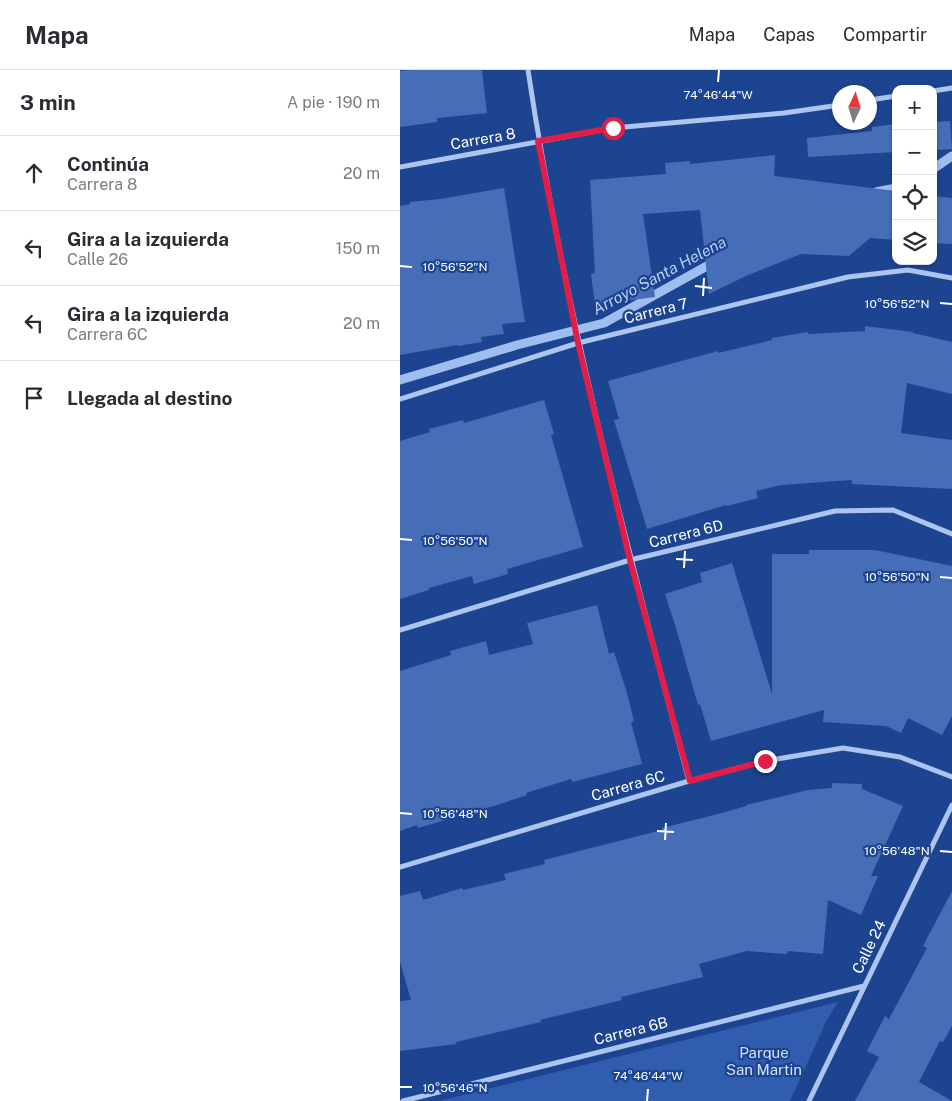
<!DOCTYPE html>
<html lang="es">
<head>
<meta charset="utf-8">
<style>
	body { margin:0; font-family:"Public Sans",sans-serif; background:#f2f2f3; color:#2b2b33 }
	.controls { position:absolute; right:15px; top:15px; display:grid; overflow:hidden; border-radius:10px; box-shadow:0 1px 4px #0004 }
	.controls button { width:45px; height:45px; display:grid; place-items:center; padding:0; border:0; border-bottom:1px solid #e1e1e2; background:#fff; color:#2b2b33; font:25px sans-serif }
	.compass { position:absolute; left:432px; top:15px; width:45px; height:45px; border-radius:50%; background:#fff; box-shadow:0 1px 4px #0004; rotate:4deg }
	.stop { position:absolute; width:15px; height:15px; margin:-11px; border:4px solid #e11d48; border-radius:50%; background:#fff }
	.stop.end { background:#e11d48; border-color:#fff; box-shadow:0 1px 5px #0008 }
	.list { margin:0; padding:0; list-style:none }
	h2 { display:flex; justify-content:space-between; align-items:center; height:65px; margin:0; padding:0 20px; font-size:21px }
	h2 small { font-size:16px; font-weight:400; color:#7c7c81 }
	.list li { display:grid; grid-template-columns:32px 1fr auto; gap:15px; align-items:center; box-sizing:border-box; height:75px; padding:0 20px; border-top:1px solid #e1e1e2 }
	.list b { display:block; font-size:19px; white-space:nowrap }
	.list p { margin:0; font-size:16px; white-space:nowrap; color:#7c7c81 }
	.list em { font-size:16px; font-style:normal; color:#7c7c81 }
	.icon { flex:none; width:28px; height:28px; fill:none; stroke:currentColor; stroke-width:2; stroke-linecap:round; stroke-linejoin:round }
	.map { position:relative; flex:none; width:552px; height:1031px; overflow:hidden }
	header { display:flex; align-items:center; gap:30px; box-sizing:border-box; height:70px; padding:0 25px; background:#fff; border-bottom:1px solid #e1e1e2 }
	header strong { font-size:24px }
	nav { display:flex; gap:28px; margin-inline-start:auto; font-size:18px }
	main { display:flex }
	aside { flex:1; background:#fff }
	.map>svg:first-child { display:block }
	.green { fill:#305dad }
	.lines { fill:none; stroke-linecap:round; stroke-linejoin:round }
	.stream { stroke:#a0bdef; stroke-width:9 }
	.building { fill:#456eb7 }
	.minor { stroke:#acc4ee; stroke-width:5 }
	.route { stroke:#e11d48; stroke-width:6 }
	.ticks { fill:none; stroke:#fff; stroke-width:2 }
	.labels { text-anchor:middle; stroke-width:4.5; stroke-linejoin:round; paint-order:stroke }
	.street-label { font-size:15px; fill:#fff; stroke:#1d4490 }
	.park-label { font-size:15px; fill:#d2e0fa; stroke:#1d4490 }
	.water-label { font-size:16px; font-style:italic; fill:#b8cef4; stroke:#1d4490 }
	.ticks-label { font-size:12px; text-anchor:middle; fill:#fff; stroke:#1d4490; stroke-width:4.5; stroke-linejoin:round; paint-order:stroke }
</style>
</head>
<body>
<header>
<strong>Mapa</strong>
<nav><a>Mapa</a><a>Capas</a><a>Compartir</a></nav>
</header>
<main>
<aside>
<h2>3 min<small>A pie · 190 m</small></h2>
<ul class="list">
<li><svg class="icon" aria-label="ahead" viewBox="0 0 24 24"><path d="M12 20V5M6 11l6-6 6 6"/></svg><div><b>Continúa</b><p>Carrera 8</p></div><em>20 m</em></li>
<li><svg class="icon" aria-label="left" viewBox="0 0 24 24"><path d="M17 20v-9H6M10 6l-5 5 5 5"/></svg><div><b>Gira a la izquierda</b><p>Calle 26</p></div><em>150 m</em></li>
<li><svg class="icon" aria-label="left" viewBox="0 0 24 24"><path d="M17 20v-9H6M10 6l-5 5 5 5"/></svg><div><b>Gira a la izquierda</b><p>Carrera 6C</p></div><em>20 m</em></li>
<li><svg class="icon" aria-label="arrive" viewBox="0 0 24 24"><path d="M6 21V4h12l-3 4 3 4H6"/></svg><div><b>Llegada al destino</b></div></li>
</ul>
</aside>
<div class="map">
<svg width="552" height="1031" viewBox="0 0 552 1031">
	<rect width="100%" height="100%" fill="#1d4490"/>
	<path class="green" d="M 438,932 L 426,952 L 390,1031 L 39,1031 Z"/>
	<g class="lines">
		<path class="stream" d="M 533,99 L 552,86
			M 476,122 L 496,118
			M 0,310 L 117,275 L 204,253 L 316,191"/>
	</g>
	<path class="building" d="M 12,0 L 82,0 L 87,43 L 37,48 L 37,52 L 0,57 L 0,1 Z
		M 550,51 L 552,79 L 533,80 L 533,52 Z
		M 496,54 L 496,82 L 408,87 L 407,68 L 472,61 L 472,57 Z
		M 375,85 L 374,106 L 496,121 L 496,170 L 470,168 L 449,186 L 401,184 L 346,206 L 309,224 L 300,140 L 243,144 L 255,227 L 195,235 L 191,204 L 195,203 L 190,110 L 266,104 L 265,93 L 290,91 L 290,94 Z
		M 104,118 L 125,252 L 102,254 L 104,264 L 81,267 L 82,272 L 58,276 L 57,275 L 0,285 L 0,136 L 10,134 L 10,132 L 40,129 Z
		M 533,126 L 552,128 L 552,174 L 533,173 Z
		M 465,256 L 513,262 L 513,263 L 552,272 L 552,324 L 507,313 L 501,363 L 552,370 L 552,419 L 452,414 L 452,410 L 381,415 L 356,421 L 358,428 L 327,436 L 326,435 L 247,459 L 214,350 L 219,349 L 208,311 L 318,281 L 318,283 L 372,270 L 372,268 L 408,262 L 408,264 L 465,261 Z
		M 144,330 L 154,364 L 151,365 L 183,477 L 107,499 L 108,504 L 74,514 L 72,506 L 29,518 L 29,520 L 0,529 L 0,371 L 30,362 L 29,359 L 63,350 L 64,353 Z
		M 409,480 L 475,480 L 552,496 L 552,646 L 542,665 L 508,648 L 501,663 L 486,656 L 423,652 L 424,640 L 311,671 L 300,634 L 298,635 L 276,558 L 265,524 L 302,512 L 300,503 L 332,493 L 372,624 L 372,484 L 409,484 Z
		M 197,535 L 209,584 L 214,582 L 227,623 L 234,651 L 231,652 L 242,694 L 172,712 L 171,709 L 126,723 L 127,725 L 97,735 L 18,758 L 17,755 L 0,761 L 0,601 L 51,585 L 50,581 L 86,571 L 89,585 L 133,574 L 127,553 Z
		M 432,713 L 462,714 L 462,719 L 503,736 L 471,806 L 478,806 L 461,845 L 428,830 L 423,884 L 388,881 L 387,884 L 347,881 L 299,894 L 303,907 L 221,927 L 222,930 L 140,950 L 141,952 L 56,972 L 56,974 L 0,981 L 0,931 L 11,930 L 0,892 L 0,826 L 20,821 L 23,830 L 62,818 L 63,820 L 106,810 L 104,804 L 145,794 L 144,790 L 262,760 L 262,758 L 322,743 L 346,736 L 346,735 L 408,720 L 432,718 Z
		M 552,821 L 552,956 L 543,972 L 540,971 L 519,1012 L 552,1031 L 455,1031 L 479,987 L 467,981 L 485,946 L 489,949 L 527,878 L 523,876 Z"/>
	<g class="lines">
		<path class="minor" d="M 128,0 C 164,241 227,476 289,711
			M 533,21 L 552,18
			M 470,30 L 496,26
			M 0,97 L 213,58 L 384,43 L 440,35
			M 0,329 L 178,273 L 448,207 L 508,200 L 552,208
			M 0,560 L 230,490 L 435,441 L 493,440 L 552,464
			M 0,797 L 289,711 L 365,691 L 443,678 L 500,687 L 552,707
			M 3,1031 L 464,916
			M 409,1031 L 552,735"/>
	</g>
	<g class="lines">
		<path class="route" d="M 213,58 L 138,71 L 178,273 L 230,490 L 290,711 L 365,691"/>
	</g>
	<path class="ticks" d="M 318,12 L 319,0M 0,196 L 12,197M 295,216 L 312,218M 303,226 L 304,208M 540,233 L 552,234M 0,469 L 12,470M 276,489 L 293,490M 284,498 L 285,481M 540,507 L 552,508M 0,743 L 12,744M 257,761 L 274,762M 265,770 L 266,753M 540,781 L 552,782M 0,1017 L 12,1017M 247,1031 L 248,1019"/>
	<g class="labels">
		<g class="street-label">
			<text transform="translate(83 69) rotate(-10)" y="5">Carrera 8</text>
			<text transform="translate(256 241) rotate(-14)" y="5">Carrera 7</text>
			<text transform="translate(286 464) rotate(-14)" y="5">Carrera 6D</text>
			<text transform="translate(228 716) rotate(-16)" y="5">Carrera 6C</text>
			<text transform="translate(469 877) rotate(-64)" y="5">Calle 24</text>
			<text transform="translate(231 961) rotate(-14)" y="5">Carrera 6B</text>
		</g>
		<g class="park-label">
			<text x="364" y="988">Parque<tspan x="364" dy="17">San Martin</tspan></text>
		</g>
		<g class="water-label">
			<text transform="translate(259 205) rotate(-28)" y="6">Arroyo Santa Helena</text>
		</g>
	</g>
	<g class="ticks-label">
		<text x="318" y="29">74°46'44"W</text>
		<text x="55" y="201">10°56'52"N</text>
		<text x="497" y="238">10°56'52"N</text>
		<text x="55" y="475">10°56'50"N</text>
		<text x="497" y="511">10°56'50"N</text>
		<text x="55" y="748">10°56'48"N</text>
		<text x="497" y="785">10°56'48"N</text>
		<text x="248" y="1010">74°46'44"W</text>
		<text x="55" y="1022">10°56'46"N</text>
	</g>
</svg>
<div class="controls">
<button>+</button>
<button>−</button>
<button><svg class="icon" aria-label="locate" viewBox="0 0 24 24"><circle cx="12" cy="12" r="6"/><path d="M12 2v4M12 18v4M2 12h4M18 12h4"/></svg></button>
<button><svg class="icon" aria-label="layers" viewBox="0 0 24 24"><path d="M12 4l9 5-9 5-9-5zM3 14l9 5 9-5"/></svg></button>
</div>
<svg class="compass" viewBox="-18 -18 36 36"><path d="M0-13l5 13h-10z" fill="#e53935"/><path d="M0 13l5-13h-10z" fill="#7c7c81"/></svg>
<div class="stop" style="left:213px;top:58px"></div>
<div class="stop end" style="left:365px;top:691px"></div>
</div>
</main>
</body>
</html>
